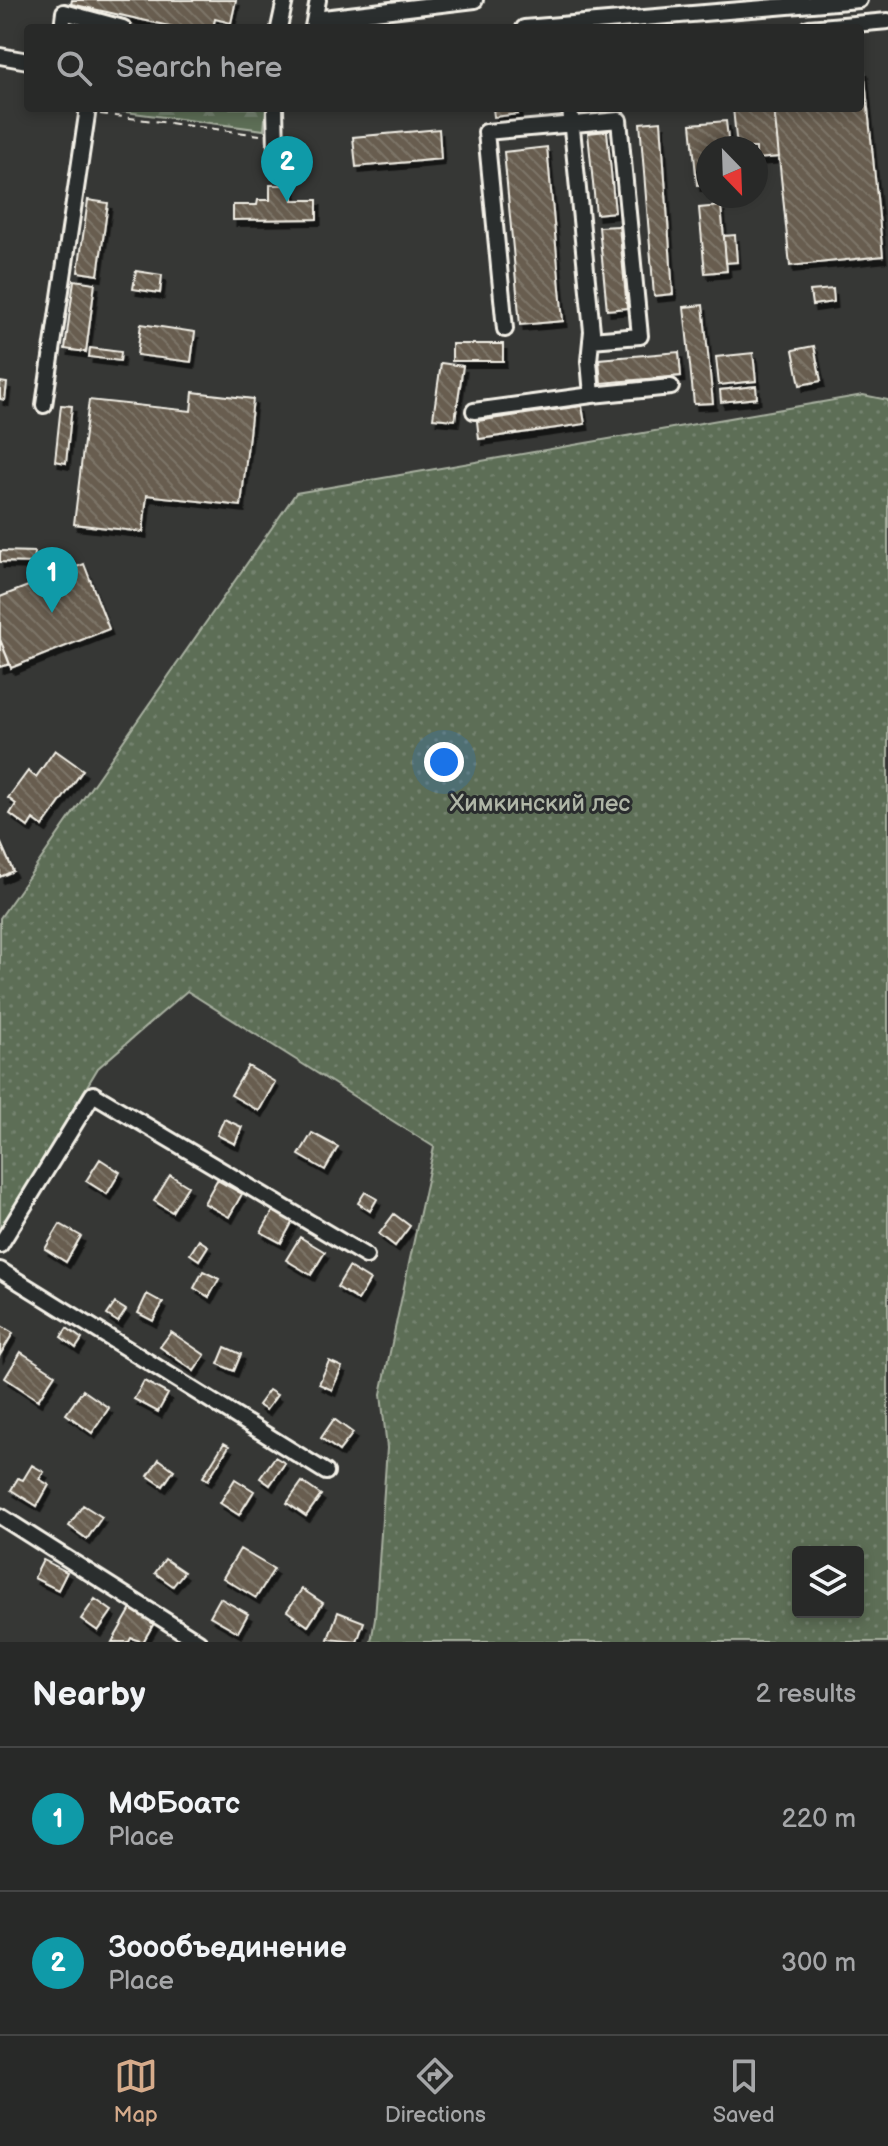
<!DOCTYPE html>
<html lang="en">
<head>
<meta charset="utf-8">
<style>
	body { margin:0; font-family:"Balsamiq Sans",sans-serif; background:#343534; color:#f1f3f6 }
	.controls { position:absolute; right:24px; bottom:24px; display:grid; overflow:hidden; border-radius:8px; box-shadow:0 4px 12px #0003 }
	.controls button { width:72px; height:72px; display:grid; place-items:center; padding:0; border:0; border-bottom:2px solid #444545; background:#282928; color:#f1f3f6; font:40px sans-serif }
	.compass { position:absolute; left:696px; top:136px; width:72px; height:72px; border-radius:50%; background:#282928; box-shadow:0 4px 12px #0003; rotate:157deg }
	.you { position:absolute; left:444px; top:762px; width:28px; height:28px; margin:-20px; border:6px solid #fff; border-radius:50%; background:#1a73e8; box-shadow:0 0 0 12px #1a73e833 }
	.badge { display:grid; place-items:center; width:52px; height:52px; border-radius:50%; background:#d6ab8b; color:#fff; font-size:26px; font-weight:700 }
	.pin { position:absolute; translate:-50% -66px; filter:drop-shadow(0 2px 4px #0008) }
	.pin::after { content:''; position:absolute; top:42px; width:28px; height:24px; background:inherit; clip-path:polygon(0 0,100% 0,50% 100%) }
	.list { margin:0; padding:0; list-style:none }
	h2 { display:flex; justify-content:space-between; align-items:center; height:104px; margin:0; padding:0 32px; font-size:34px }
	h2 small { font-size:26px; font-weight:400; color:#a5a6a8 }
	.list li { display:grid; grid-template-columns:52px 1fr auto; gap:24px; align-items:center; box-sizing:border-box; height:144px; padding:0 32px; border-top:2px solid #444545 }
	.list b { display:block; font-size:30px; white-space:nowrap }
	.list p { margin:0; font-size:26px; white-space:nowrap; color:#a5a6a8 }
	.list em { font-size:26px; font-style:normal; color:#a5a6a8 }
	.icon { flex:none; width:44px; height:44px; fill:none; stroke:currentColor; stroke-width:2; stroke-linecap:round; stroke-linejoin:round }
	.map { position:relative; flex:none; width:888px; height:1642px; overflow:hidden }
	.search { position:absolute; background:#282928; box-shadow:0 4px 12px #0003; left:24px; right:24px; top:24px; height:88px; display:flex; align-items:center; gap:20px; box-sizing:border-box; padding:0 28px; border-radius:8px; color:#a5a6a8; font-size:30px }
	.sheet { height:392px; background:#282928 }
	nav { display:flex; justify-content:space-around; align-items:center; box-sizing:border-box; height:112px; border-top:2px solid #444545; background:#282928; font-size:22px; color:#a5a6a8 }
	nav a { display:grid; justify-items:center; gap:4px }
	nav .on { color:#d6ab8b }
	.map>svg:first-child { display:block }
	.forest { fill:url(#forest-firs); stroke:#a8b0a0; stroke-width:2 }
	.park { fill:url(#park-dots); stroke:#a8b0a0; stroke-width:2; fill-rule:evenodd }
	.building { fill:url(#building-back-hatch); stroke:#f4f1e8; stroke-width:2; filter:url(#shadow) }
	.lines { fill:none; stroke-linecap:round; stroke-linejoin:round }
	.minor-casing { stroke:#f4f1e8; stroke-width:20 }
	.path { stroke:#f4f1e8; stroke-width:2; stroke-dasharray:8 6; stroke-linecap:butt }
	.minor { stroke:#2a2d2e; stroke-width:14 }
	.labels { text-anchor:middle; stroke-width:6; stroke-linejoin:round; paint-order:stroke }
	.park-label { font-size:24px; fill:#b0b6a7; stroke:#2a2d2e }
</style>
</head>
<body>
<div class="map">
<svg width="888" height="1642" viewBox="0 0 888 1642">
	<defs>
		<pattern id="forest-firs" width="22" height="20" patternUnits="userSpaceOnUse" patternTransform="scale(2)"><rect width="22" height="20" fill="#5d6e57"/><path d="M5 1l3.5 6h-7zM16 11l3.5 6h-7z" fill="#75836f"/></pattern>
		<pattern id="park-dots" width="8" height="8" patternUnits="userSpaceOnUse" patternTransform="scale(2)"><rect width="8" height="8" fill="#5d6e57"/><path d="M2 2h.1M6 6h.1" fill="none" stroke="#75836f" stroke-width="1.8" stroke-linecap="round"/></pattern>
		<pattern id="building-back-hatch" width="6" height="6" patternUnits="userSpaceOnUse" patternTransform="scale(2)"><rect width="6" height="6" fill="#675d4f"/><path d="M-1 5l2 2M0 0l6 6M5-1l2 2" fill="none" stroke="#7d7568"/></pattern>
		<filter id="shadow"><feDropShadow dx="3.5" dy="6" stdDeviation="0" flood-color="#0009"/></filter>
	</defs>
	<rect width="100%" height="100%" fill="#363735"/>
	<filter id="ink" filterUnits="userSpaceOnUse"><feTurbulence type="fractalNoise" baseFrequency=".0125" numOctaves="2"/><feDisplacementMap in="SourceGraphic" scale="16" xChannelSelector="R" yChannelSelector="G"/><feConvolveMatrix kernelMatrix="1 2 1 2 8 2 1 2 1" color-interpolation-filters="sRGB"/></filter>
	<g filter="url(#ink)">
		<path class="forest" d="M 95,108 L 266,108 L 264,130 Z"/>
		<path class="park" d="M 863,395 L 888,400 L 888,1642 L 371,1642 L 375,1619 L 387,1448 L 381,1394 L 434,1147 L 187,991 L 98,1068 L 0,1231 L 0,918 L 296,493 ZM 798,1552 L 858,1552 L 858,1612 L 798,1612 Z"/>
		<path class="building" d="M 72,0 L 236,0 L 231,23 L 215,19 L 213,28 L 178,28 L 71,4 Z
			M 860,69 L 864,69 L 883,256 L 790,266 L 774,108 L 860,108 Z
			M 493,108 L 518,108 L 518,114 L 494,117 Z
			M 579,108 L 616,108 L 616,110 L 580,115 Z
			M 733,108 L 774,108 L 779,157 L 756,159 L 756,148 L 737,148 Z
			M 661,121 L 673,294 L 654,296 L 640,123 Z
			M 726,121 L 729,148 L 708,148 L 708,184 L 697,185 L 691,124 Z
			M 439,129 L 441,159 L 356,167 L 353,137 Z
			M 607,131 L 615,212 L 596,214 L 588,133 Z
			M 547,147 L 563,321 L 520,325 L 504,152 Z
			M 270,185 L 292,185 L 293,200 L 317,200 L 317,219 L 233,220 L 233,205 L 257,205 L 258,200 L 270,200 Z
			M 88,200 L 108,203 L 98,275 L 78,272 Z
			M 721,206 L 727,271 L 705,273 L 699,208 Z
			M 619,226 L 627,308 L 607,310 L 599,227 Z
			M 735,235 L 737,262 L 726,263 L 724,236 Z
			M 136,271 L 162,275 L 160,293 L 133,289 Z
			M 74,280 L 95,283 L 86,352 L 65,349 Z
			M 833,289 L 834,302 L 812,305 L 810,291 Z
			M 703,305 L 713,403 L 694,404 L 684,307 Z
			M 141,324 L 195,332 L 191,362 L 137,355 Z
			M 452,344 L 503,344 L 503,361 L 452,361 Z
			M 814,346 L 821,381 L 800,385 L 793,350 Z
			M 90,348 L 121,352 L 120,361 L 89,357 Z
			M 679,352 L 681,376 L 601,383 L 599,359 Z
			M 753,353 L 756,381 L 719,385 L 716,357 Z
			M 441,363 L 463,366 L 455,420 L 433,418 Z
			M 0,382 L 7,383 L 5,400 L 0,399 Z
			M 756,386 L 757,398 L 721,402 L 720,390 Z
			M 193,392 L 253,399 L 241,506 L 147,495 L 143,532 L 74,524 L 89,400 L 191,411 Z
			M 61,405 L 72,406 L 66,463 L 55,461 Z
			M 582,406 L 585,424 L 479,439 L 477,421 Z
			M 0,551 L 35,552 L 34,563 L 0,562 Z
			M 84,564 L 109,629 L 11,668 L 0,639 L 0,597 Z
			M 0,639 L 10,664 L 0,667 Z
			M 55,750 L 83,770 L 43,826 L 33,819 L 28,827 L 10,814 L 16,804 L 8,798 L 28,771 L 36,777 Z
			M 0,841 L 13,871 L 0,877 Z
			M 248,1066 L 275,1082 L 259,1111 L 231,1095 Z
			M 224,1119 L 242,1127 L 235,1144 L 217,1135 Z
			M 312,1133 L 338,1147 L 325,1170 L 299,1155 Z
			M 100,1159 L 120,1172 L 107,1194 L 86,1181 Z
			M 170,1175 L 188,1186 L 172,1212 L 154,1201 Z
			M 217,1180 L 242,1194 L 229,1217 L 204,1203 Z
			M 365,1192 L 377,1199 L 370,1211 L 358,1203 Z
			M 273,1211 L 293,1221 L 281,1243 L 261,1232 Z
			M 394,1214 L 410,1226 L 395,1246 L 379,1234 Z
			M 60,1224 L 81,1236 L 66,1262 L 45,1249 Z
			M 300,1237 L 325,1252 L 311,1275 L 286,1260 Z
			M 199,1240 L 208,1246 L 199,1260 L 190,1254 Z
			M 349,1267 L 370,1280 L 358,1300 L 337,1287 Z
			M 203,1271 L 219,1279 L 209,1297 L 194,1288 Z
			M 147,1294 L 163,1303 L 153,1321 L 138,1313 Z
			M 115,1303 L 126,1310 L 118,1322 L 107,1315 Z
			M 0,1325 L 13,1333 L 0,1355 Z
			M 67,1328 L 82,1339 L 76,1348 L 61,1337 Z
			M 171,1332 L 205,1355 L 194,1371 L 160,1347 Z
			M 225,1347 L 241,1354 L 234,1371 L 218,1364 Z
			M 21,1352 L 55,1374 L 38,1400 L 5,1378 Z
			M 329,1361 L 342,1367 L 332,1390 L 319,1384 Z
			M 144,1381 L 168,1394 L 158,1412 L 134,1399 Z
			M 83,1390 L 109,1408 L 92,1433 L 66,1414 Z
			M 269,1390 L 277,1395 L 266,1410 L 258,1405 Z
			M 334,1419 L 353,1433 L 339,1451 L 321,1438 Z
			M 224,1443 L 229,1446 L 208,1480 L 203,1477 Z
			M 275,1457 L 285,1463 L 270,1485 L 260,1478 Z
			M 159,1459 L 174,1470 L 163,1486 L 148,1476 Z
			M 32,1465 L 44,1472 L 39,1479 L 49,1485 L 37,1506 L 11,1490 L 18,1478 L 23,1480 Z
			M 235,1479 L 254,1491 L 239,1515 L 220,1503 Z
			M 302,1482 L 321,1495 L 306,1516 L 287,1503 Z
			M 83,1505 L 102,1517 L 87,1539 L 69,1526 Z
			M 240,1549 L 274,1569 L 256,1598 L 223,1578 Z
			M 165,1559 L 184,1572 L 173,1586 L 155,1573 Z
			M 43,1560 L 67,1572 L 58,1590 L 34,1578 Z
			M 302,1589 L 323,1603 L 308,1626 L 287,1611 Z
			M 220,1598 L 248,1614 L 238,1632 L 210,1616 Z
			M 95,1599 L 112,1611 L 98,1631 L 81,1619 Z
			M 131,1609 L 154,1623 L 143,1642 L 131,1638 L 129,1642 L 112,1642 Z
			M 338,1612 L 364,1622 L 357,1642 L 328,1639 Z"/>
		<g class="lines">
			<g class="minor-casing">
				<path id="minor" d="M 315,19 L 475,0
					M 313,27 L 318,0
					M 62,28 L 64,12 L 123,28
					M 279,28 L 285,0
					M 524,28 L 859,0
					M 809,28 L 888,21
					M 0,56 L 28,61
					M 275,108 L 276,149
					M 570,108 L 592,331 L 589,361 L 592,395 L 671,387
					M 505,329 L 486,132 L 619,120 L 640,336 L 591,340
					M 44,405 L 88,108
					M 474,411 L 592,395
					M 0,1245 L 93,1094 L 366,1256
					M 0,1270 L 326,1472
					M 0,1516 L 199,1642"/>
			</g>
			<path class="path" d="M 100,114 L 260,135"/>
			<use href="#minor" class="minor"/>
		</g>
	</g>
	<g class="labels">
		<g class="park-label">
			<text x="540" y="811">Химкинский лес</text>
		</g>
	</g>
</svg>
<div class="controls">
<button><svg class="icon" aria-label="layers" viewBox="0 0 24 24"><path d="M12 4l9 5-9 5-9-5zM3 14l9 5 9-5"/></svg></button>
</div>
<svg class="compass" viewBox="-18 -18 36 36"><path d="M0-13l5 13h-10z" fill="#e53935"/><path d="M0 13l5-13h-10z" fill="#a5a6a8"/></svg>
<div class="you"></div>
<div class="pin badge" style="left:52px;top:613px;background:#0f9aa8">1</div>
<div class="pin badge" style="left:287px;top:202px;background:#0f9aa8">2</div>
<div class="search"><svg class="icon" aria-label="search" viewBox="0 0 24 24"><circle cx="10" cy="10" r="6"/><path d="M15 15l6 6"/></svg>Search here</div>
</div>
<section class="sheet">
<h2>Nearby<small>2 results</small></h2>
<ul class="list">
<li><span class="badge" style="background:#0f9aa8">1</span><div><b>МФБоатс</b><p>Place</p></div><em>220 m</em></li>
<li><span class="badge" style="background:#0f9aa8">2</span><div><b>Зоообъединение</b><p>Place</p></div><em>300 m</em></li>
</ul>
</section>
<nav>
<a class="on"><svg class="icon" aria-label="map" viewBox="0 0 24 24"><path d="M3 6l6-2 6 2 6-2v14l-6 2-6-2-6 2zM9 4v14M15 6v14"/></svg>Map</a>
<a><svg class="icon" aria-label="directions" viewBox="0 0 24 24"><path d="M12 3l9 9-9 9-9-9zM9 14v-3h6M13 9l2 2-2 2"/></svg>Directions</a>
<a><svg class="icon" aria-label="saved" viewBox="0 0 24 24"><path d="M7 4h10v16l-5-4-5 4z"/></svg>Saved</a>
</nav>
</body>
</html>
